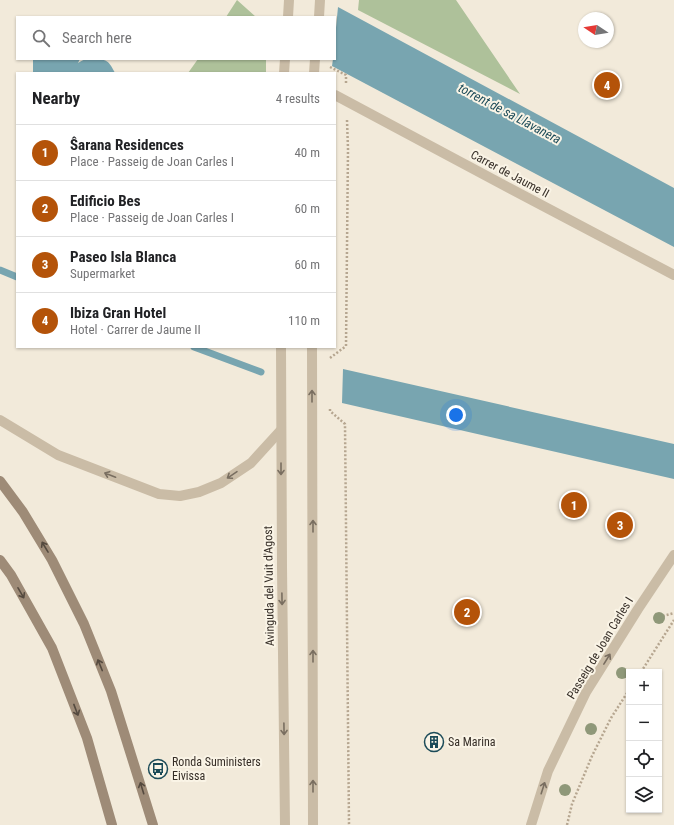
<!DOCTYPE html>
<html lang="en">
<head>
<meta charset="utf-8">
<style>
	body { margin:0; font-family:"Roboto Condensed",sans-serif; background:#f2f2f2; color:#202124 }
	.controls { position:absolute; right:12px; bottom:12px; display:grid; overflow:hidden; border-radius:0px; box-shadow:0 1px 3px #0004 }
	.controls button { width:36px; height:36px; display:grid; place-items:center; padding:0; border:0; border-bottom:1px solid #e0e0e0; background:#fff; color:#202124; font:20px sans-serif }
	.compass { position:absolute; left:578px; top:12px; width:36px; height:36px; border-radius:50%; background:#fff; box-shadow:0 1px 3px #0004; rotate:282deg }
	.you { position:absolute; left:456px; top:415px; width:14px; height:14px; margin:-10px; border:3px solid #fff; border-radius:50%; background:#1a73e8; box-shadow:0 0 0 6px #1a73e833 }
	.badge { display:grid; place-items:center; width:26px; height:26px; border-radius:50%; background:#b45309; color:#fff; font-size:13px; font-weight:700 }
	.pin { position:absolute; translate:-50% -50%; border:2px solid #fff; box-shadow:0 1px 4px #0006 }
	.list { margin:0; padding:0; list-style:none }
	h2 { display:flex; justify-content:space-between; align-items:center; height:52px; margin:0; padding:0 16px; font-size:17px }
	h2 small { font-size:13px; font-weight:400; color:#757577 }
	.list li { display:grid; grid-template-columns:26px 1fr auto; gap:12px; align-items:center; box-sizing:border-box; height:56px; padding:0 16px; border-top:1px solid #e0e0e0 }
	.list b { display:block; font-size:15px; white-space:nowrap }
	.list p { margin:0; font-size:13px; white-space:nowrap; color:#757577 }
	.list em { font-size:13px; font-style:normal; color:#757577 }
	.icon { flex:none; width:22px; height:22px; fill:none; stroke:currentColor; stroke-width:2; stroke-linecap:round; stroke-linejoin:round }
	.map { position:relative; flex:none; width:674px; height:825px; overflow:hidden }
	.search { position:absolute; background:#fff; box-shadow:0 1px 3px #0004; left:16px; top:16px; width:320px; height:44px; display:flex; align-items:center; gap:10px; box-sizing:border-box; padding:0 14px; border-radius:0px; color:#757577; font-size:15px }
	.panel { position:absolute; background:#fff; box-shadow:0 1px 3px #0004; left:16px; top:72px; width:320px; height:276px; border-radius:0px }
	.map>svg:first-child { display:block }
	.green { fill:#aec19a }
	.water { fill:#78a5b0 }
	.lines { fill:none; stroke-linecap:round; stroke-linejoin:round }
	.stream { stroke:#78a5b0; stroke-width:7 }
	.path { stroke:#b6a690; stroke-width:2.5; stroke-dasharray:2 2; stroke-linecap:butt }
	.minor { stroke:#cabca6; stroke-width:10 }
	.tertiary { stroke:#cabca6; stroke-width:10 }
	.secondary { stroke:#9e8b77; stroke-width:10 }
	.tree { fill:#8f9879 }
	.oneway { stroke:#796e60 }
	.oneway2 { stroke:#554a3f }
	.labels { text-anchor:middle; stroke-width:4; stroke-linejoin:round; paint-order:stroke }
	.street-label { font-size:12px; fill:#362e27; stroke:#faf4e6 }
	.poi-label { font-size:12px; fill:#362e27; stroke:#faf4e6; text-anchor:start }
	.water-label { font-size:13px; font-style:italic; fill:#1c4b58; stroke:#faf4e6 }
</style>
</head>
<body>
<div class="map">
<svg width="674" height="825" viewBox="0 0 674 825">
	<rect width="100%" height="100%" fill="#f2eada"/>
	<path class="green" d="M 237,0 L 256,17 L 226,17 Z
		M 359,0 L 456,0 L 520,94 L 358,10 Z
		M 198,59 L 266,59 L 266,73 L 188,73 Z"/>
	<path class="water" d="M 338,7 L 674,188 L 674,247 L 332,66 L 333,59 L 335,59 L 335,38 Z
		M 33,59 L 80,59 L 78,63 C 84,59 86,59 93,59 C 107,59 109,61 115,73 L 33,73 Z
		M 343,369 L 674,444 L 674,479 L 342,403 Z"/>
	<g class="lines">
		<path class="stream" d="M 0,270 L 17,277
			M 194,347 L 261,372"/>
		<path class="path" d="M 330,67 L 346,75 L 346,83
			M 330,358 L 346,346 L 348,149 L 347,120
			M 330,409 L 330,411 L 345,424 L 349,825
			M 655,614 L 663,616 L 674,613
			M 641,672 L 674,620
			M 567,825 L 572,804 L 592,756 L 611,718 L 629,690"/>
		<path class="minor" d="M 335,95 L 511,189 L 674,275
			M 0,420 L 58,455 L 159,494 L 180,496 L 199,492 L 221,483 L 251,463 L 281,430
			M 531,825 L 548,771 L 586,692 L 638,609 L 674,555"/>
		<path class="tertiary" d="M 288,17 L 289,0
			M 319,17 L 320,0
			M 284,73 L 285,59
			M 314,73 L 315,59
			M 281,347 L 282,567 L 285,825
			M 312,347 L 313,825"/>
		<path class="secondary" d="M 0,481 L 23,512 L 52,560 L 84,624 L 111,691 L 153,825
			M 0,560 L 11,575 L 52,648 L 87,738 L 112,825"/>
	</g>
	<g class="tree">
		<circle cx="659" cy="618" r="6"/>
		<circle cx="622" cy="673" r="6"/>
		<circle cx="591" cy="729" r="6"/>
		<circle cx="565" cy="790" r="6"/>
	</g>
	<defs><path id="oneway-shaft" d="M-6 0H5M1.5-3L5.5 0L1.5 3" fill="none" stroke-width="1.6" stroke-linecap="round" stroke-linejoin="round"/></defs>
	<g class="oneway">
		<use href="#oneway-shaft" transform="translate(312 396) rotate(-90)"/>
		<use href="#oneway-shaft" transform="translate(281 469) rotate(90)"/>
		<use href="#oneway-shaft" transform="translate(110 475) rotate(-159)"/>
		<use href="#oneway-shaft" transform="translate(232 475) rotate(146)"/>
		<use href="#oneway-shaft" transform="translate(313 526) rotate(-90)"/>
		<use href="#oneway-shaft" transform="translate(282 599) rotate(89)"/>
		<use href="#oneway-shaft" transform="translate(313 656) rotate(-90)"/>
		<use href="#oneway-shaft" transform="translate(607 659) rotate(-58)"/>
		<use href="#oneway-shaft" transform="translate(284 729) rotate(89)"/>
		<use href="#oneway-shaft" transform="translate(313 786) rotate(-90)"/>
		<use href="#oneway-shaft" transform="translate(543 788) rotate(-72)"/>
	</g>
	<g class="oneway2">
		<use href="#oneway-shaft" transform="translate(45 547) rotate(-121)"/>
		<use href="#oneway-shaft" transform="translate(21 593) rotate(60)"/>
		<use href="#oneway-shaft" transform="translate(100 665) rotate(-112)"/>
		<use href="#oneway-shaft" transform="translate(76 710) rotate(69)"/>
		<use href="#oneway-shaft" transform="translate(142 788) rotate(-107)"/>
	</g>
	<defs>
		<g id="building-ring" transform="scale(1)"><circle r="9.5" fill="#faf4e6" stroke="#1c4b58" stroke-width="1.5"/><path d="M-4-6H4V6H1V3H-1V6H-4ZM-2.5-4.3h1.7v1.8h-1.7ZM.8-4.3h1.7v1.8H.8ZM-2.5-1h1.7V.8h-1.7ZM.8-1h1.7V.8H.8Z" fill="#1c4b58"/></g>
		<g id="bus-ring" transform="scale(1)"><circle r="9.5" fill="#faf4e6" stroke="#1c4b58" stroke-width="1.5"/><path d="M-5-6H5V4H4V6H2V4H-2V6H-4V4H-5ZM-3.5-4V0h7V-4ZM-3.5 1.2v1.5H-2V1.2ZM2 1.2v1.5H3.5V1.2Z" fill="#1c4b58"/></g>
	</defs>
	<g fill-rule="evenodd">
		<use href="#building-ring" x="434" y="742"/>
		<use href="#bus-ring" x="158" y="769"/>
	</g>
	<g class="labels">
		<g class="street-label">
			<text transform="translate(510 174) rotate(28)" y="4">Carrer de Jaume II</text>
			<text transform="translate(269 586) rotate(-91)" y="4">Avinguda del Vuit d'Agost</text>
			<text transform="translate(600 648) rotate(-59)" y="4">Passeig de Joan Carles I</text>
		</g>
		<g class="poi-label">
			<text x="448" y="746">Sa Marina</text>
			<text x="172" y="766">Ronda Suministers<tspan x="172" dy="14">Eivissa</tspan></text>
		</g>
		<g class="water-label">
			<text transform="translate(510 113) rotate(28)" y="5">torrent de sa Llavanera</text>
		</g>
	</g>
</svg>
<div class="controls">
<button>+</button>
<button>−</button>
<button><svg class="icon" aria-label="locate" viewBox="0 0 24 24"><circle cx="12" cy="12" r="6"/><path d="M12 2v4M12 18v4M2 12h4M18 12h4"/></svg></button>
<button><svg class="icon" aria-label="layers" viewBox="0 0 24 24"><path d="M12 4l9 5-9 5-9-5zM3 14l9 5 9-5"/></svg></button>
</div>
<svg class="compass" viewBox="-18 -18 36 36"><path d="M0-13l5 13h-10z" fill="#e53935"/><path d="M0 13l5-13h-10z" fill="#757577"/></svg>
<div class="you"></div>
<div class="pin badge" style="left:574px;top:505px">1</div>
<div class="pin badge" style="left:467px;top:612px">2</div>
<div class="pin badge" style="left:620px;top:525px">3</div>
<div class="pin badge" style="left:607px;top:85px">4</div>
<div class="search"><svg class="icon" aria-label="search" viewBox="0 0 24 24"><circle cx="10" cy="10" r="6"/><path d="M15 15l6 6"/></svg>Search here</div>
<section class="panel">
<h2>Nearby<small>4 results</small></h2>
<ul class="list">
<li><span class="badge">1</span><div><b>Ŝarana Residences</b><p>Place · Passeig de Joan Carles I</p></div><em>40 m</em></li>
<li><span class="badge">2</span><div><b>Edificio Bes</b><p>Place · Passeig de Joan Carles I</p></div><em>60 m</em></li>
<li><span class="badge">3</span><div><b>Paseo Isla Blanca</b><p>Supermarket</p></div><em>60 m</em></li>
<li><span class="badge">4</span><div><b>Ibiza Gran Hotel</b><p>Hotel · Carrer de Jaume II</p></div><em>110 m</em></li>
</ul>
</section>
</div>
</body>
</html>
